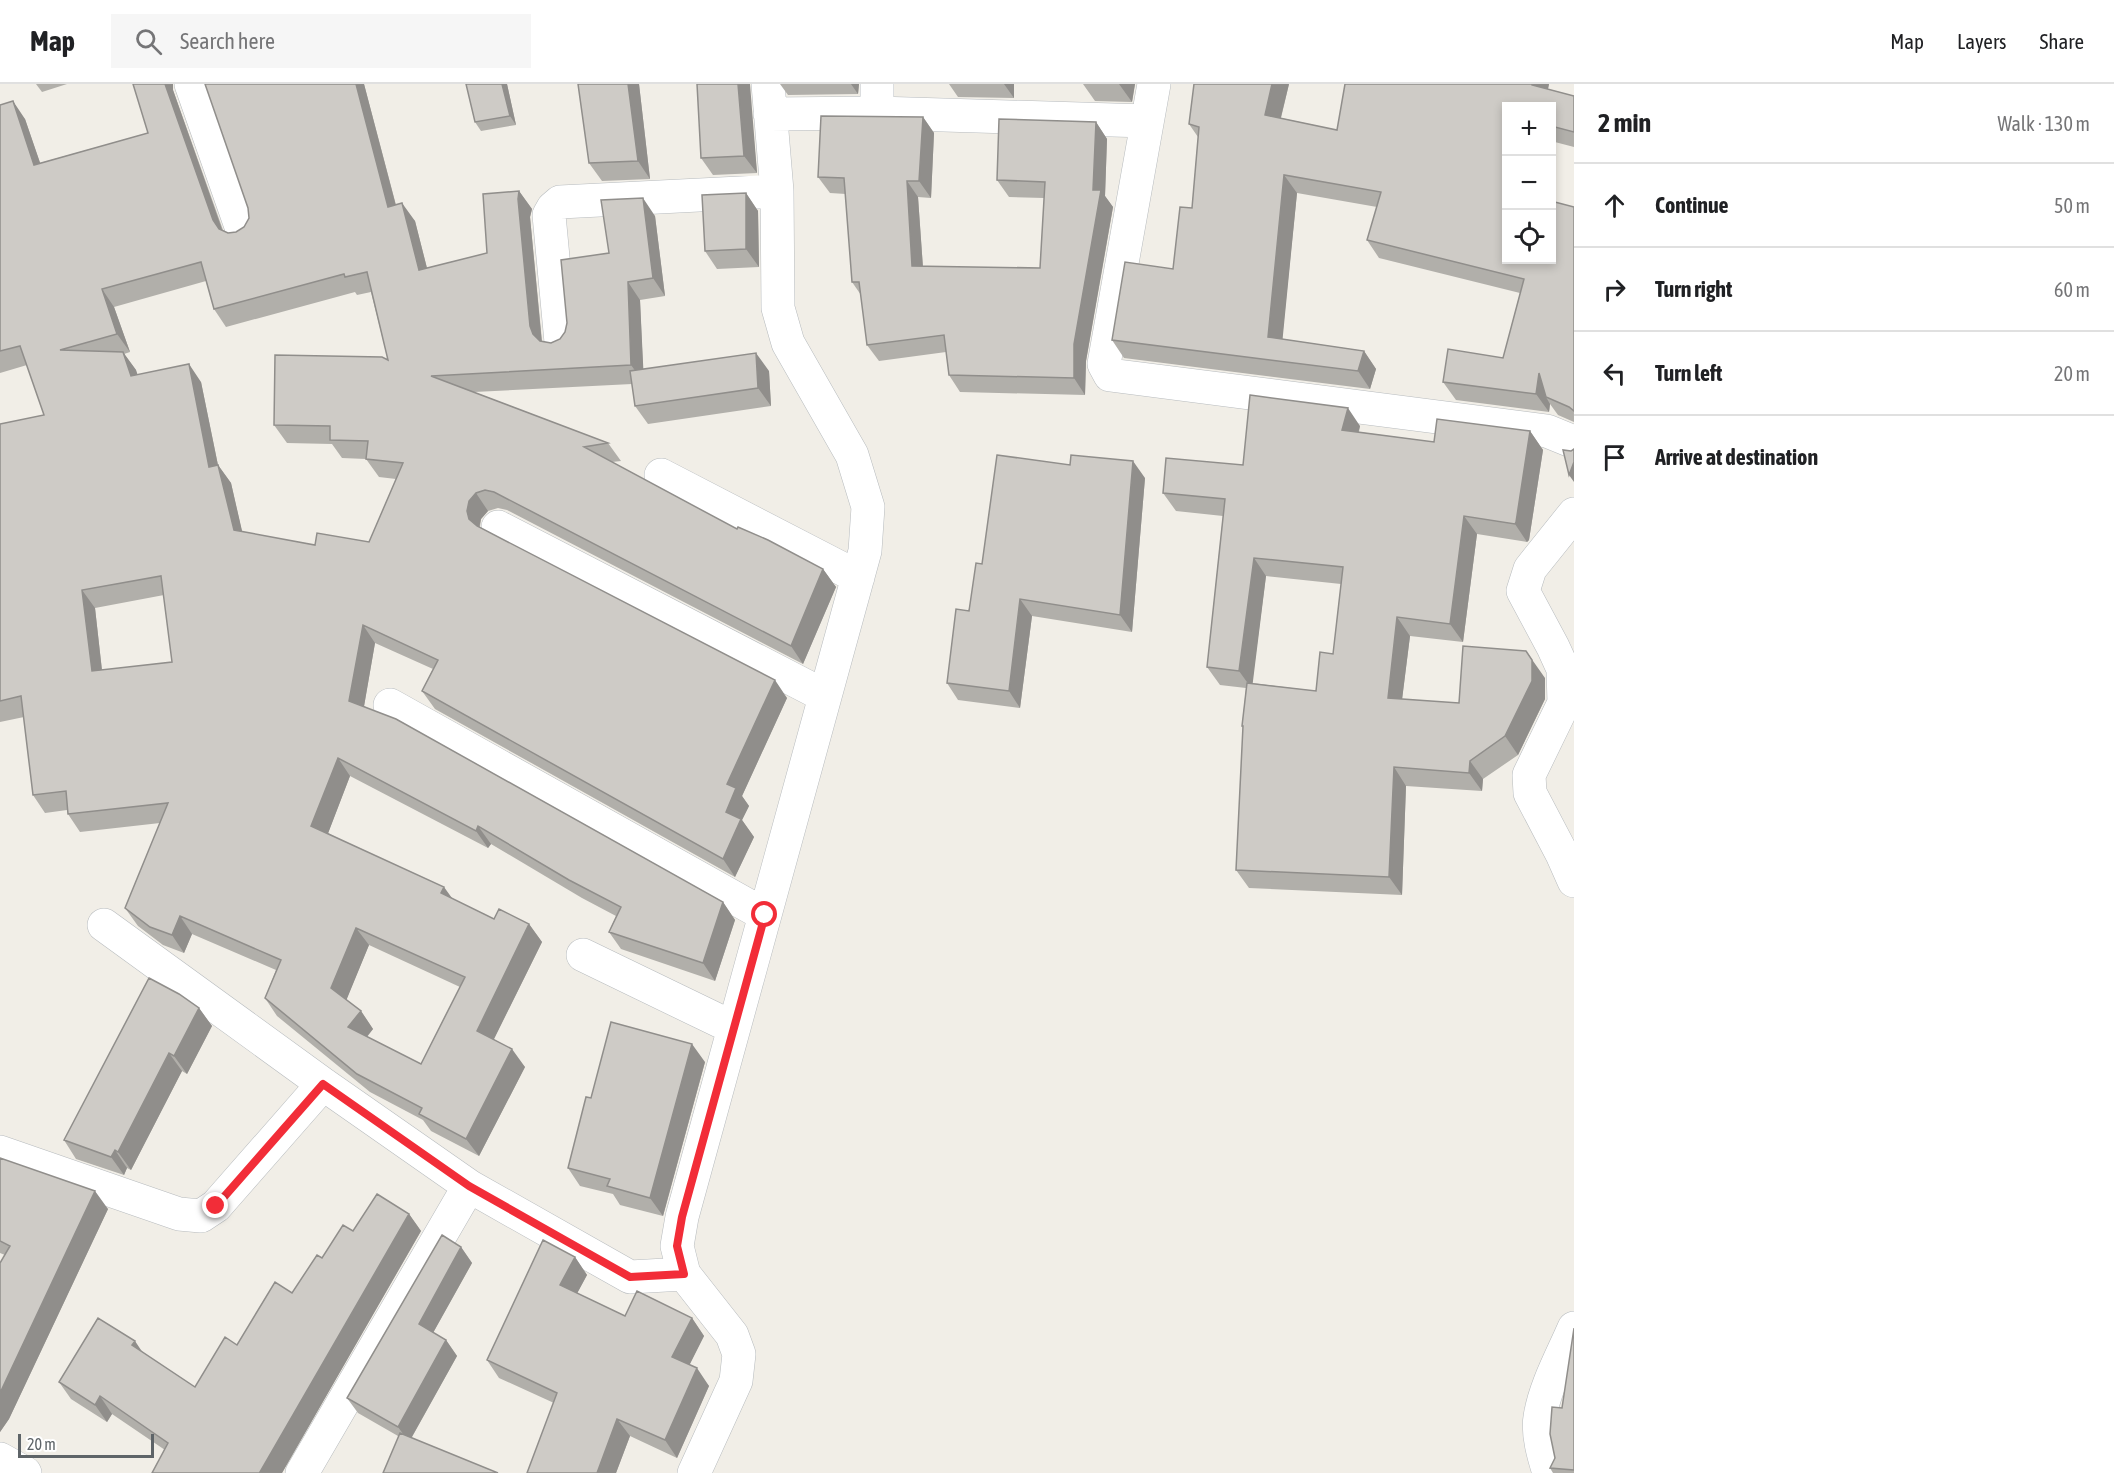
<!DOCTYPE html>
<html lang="en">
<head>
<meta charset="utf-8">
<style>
	body { margin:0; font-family:"Asap Condensed",sans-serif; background:#f6f6f6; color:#202124 }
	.controls { position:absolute; right:18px; top:18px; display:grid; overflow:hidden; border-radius:0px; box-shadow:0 3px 9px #0003 }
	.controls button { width:54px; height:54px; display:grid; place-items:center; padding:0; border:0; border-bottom:2px solid #e0e0e0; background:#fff; color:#202124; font:30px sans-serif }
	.scale { position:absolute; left:18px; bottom:15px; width:136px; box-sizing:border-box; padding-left:6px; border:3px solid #5e6468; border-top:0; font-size:16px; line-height:21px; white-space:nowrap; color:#5e6468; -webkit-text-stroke:4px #fff; paint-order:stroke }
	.stop { position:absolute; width:18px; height:18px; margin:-14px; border:4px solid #f22d38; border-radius:50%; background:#fff }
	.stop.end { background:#f22d38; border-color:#fff; box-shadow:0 2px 6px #0008 }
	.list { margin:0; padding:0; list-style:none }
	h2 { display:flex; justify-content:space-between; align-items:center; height:78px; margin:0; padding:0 24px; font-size:26px }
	h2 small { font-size:20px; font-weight:400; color:#757577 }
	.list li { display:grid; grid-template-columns:39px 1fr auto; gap:18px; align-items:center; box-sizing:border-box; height:84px; padding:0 24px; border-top:2px solid #e0e0e0 }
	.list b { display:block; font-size:22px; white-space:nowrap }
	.list em { font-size:20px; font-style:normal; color:#757577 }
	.icon { flex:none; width:33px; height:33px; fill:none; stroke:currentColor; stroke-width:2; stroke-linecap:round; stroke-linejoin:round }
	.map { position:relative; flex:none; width:1574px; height:1389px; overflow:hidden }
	header { display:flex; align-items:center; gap:36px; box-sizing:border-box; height:84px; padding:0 30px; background:#fff; border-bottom:2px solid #e0e0e0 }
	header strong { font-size:28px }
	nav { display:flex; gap:33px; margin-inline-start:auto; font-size:21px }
	.search { width:420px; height:54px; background:#f6f6f6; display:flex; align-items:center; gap:15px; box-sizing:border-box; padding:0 21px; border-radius:0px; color:#757577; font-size:22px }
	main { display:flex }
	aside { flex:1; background:#fff }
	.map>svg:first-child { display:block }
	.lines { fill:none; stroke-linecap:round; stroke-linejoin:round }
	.minor-casing { stroke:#b7bbbe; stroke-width:34 }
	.minor { stroke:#fff; stroke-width:33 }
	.wall { fill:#b1afaa; fill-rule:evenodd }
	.shaded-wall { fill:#908e8b }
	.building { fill:#cecbc6; stroke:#908e8b; stroke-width:1.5; fill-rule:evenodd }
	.route { stroke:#f22d38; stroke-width:8 }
</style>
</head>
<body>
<header>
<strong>Map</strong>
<div class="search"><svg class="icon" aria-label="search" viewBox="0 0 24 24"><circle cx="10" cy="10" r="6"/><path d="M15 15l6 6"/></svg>Search here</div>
<nav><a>Map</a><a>Layers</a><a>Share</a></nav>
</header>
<main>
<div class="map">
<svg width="1574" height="1389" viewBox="0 0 1574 1389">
	<rect width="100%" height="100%" fill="#f1eee7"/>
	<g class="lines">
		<g class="minor-casing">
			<path id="minor" d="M 191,0 L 243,148
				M 1154,0 L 1104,280 L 1110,291 L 1547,347 L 1574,358
				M 877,29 L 877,0
				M 770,30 L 877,29 L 1147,37
				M 561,258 L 549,131 L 553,124 L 560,118 L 777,107
				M 661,391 L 858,493
				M 1574,430 L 1530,485 L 1523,507 L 1553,563 L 1563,585 L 1564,619 L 1529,691 L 1530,709 L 1562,770 L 1574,797
				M 498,443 L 825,612
				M 390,621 L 765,831
				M 104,841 L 323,1000 L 469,1102 L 630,1193 L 684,1190
				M 583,871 L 734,944
				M 0,1068 L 179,1130 L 201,1132 L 216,1122 L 323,1000
				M 0,1375 L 25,1389
				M 302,1389 L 469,1102
				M 694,1389 L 736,1297 L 739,1270 L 732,1251 L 684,1190 L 677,1162 L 682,1133 L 865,467 L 868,423 L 852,371 L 788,259 L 778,224 L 777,107 L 768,0
				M 1549,1389 C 1544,1373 1537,1350 1540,1333 C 1545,1302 1562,1272 1574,1244"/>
		</g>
		<use href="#minor" class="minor"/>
	</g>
	<path class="wall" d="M 36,0 L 67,0 L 42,8 Z
		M 133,0 L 173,0 L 173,6 L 223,146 L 228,149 L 236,148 L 244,143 L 364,0 L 396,121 L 415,137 L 427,184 L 487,169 L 519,107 L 532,125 L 530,133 L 542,257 L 551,259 L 560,255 L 565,248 L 609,169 L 655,132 L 665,212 L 640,216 L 643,285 L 769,287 L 771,322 L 648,340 L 635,322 L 632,300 L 474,308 L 608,359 L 621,377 L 612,378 L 737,445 L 823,485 L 836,503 L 803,580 L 507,426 L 498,424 L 488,427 L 481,435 L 480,443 L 787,614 L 742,712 L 749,722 L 742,736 L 754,753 L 735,793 L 435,625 L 422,607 L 433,585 L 375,559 L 364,622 L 723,818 L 735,836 L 715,897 L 621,865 L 609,848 L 616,832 L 582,814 L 491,760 L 488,764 L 350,692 L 328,749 L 453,815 L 494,835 L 529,840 L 542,858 L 494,955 L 525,983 L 479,1072 L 431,1047 L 423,1036 L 370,1008 L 277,932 L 265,914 L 276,886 L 192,850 L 184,869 L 163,861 L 138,842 L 125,824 L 160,739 L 80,748 L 68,730 L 67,726 L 45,729 L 33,711 L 24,633 L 0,638 L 0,340 L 44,331 L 27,281 L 0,289 L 0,21 L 25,35 L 40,79 L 148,49 ZM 206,197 L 214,225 L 226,243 L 355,208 L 357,211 L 371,208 L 388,276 L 274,341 L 287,359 L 332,360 L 342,374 L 366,375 L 379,393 L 396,395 L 369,458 L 315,461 L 242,448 L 231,399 L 218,381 L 201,298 L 137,291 L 136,286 L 124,270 L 130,268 L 114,223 ZM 164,511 L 172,578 L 102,586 L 95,524 ZM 369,861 L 460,903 L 421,980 L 367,953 L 373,945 L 361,927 L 346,916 Z
		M 466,0 L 507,0 L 516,41 L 481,47 L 475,38 Z
		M 578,0 L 639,0 L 650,95 L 602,97 L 589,79 Z
		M 780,0 L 859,0 L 858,10 L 788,11 Z
		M 949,0 L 1014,0 L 1014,14 L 958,13 Z
		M 1083,0 L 1135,0 L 1132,18 L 1095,17 Z
		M 1289,0 L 1281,34 L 1337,46 L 1345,0 L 1549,0 L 1548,5 L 1574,12 L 1574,63 L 1551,57 L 1551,22 L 1506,22 L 1506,176 L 1574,123 L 1574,338 L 1558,331 L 1550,320 L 1549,328 L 1456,316 L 1443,298 L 1503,274 L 1520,209 L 1379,174 L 1367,156 L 1377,123 L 1297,109 L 1282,255 L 1364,267 L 1376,285 L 1370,305 L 1124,274 L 1112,256 L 1173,185 L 1192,124 L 1198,53 L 1189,40 Z
		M 749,2 L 757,89 L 713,91 L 701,74 Z
		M 923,33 L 934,49 L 931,114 L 918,113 L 923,183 L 1040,184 L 1044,114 L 1009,113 L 997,96 L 1096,38 L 1107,55 L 1105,112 L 1113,123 L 1086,277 L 1085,311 L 960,308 L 949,291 L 946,268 L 879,277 L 867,261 L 861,211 L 852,198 L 846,110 L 830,109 L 818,93 Z
		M 746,109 L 758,127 L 759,183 L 717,185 L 705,167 Z
		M 1360,342 L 1359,348 L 1434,358 L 1530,347 L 1543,366 L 1529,456 L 1527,458 L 1477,450 L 1463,558 L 1410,552 L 1402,615 L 1459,619 L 1545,594 L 1545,615 L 1518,671 L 1483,695 L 1482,707 L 1406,702 L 1402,811 L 1249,804 L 1236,786 L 1243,644 L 1242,642 L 1246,604 L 1220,601 L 1207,583 L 1223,432 L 1176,427 L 1163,409 L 1243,381 ZM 1266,492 L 1341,500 L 1333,570 L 1316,607 L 1252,599 Z
		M 1145,394 L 1132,548 L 1032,532 L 1020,624 L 958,616 L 947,599 L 982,480 Z
		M 199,924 L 212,942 L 187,990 L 182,987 L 131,1086 L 127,1084 L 124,1091 L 76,1075 L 64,1056 Z
		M 705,978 L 663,1132 L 620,1121 L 613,1110 L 580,1102 L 568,1084 L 591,1014 Z
		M 0,1074 L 108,1125 L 9,1335 L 0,1348 L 0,1179 L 5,1171 L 0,1169 Z
		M 409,1130 L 421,1147 L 282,1389 L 152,1389 L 165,1366 L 112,1330 L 107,1338 L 71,1315 L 59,1298 L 142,1268 L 195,1303 L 237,1261 L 292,1209 L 322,1174 L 353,1147 Z
		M 461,1163 L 472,1179 L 433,1249 L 446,1256 L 457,1272 L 412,1353 L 398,1352 L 358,1329 L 347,1314 Z
		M 575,1173 L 587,1191 L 577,1209 L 625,1232 L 692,1234 L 704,1252 L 689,1281 L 709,1302 L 677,1374 L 630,1352 L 616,1389 L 527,1389 L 554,1319 L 499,1294 L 487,1276 Z
		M 1574,1244 L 1574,1389 L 1553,1389 L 1550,1384 L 1555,1374 Z"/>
	<path class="shaded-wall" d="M 165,0 L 173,0 L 173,6 L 225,154 L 213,136 Z
		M 356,0 L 364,0 L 401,141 L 388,123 Z
		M 502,0 L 507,0 L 516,41 L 510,32 Z
		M 628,0 L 639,0 L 650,95 L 638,77 Z
		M 738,0 L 750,0 L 757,89 L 744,72 Z
		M 851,0 L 859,0 L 858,10 Z
		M 1004,0 L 1014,0 L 1014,14 Z
		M 1119,0 L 1135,0 L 1132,18 Z
		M 1272,0 L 1289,0 L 1277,49 L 1265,31 Z
		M 1532,0 L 1549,0 L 1545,19 Z
		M 13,17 L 25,35 L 47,99 L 34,81 Z
		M 923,33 L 934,49 L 931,114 L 919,97 Z
		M 1096,38 L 1107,55 L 1105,112 L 1113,123 L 1086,277 L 1085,311 L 1074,294 L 1074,260 L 1093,106 Z
		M 1284,91 L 1297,109 L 1281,271 L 1268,253 Z
		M 907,97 L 918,113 L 924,199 L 912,182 Z
		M 519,107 L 532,125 L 530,133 L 542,260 L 533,250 L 530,242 L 518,115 Z
		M 746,109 L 758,127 L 759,183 L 746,165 Z
		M 643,114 L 655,132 L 665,212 L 653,194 Z
		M 402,119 L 415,137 L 432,204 L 419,186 Z
		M 628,198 L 640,216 L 644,299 L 631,281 Z
		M 102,205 L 114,223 L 130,268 L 117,250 Z
		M 1364,267 L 1376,285 L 1370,305 L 1358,287 Z
		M 123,268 L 136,286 L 144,310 L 131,292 Z
		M 756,269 L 769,287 L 771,322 L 758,304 Z
		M 189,280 L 201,298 L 222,401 L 209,383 Z
		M 1539,289 L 1546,313 L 1550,320 L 1549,328 L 1536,310 Z
		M 1348,324 L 1360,342 L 1354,364 L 1342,346 Z
		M 1530,347 L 1543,366 L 1529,456 L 1527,458 L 1515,440 Z
		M 1133,377 L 1145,394 L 1132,548 L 1120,531 Z
		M 1574,378 L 1574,398 L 1569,391 Z
		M 218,381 L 231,399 L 246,464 L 234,446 Z
		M 476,409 L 488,427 L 481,435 L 479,444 L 469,435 L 467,427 L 469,417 Z
		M 1464,432 L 1477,450 L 1463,558 L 1450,540 Z
		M 1254,474 L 1266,492 L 1252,605 L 1239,587 Z
		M 823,485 L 836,503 L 803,580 L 791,562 Z
		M 82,506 L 95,524 L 104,605 L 92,587 Z
		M 1020,515 L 1032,532 L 1020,624 L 1009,607 Z
		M 1397,533 L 1410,552 L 1400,632 L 1388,614 Z
		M 363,541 L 375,559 L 362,634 L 349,617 Z
		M 1526,567 L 1545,594 L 1545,615 L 1518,671 L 1505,652 Z
		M 775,596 L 787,614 L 742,712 L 749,722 L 742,736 L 754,753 L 735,793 L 723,775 L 727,700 Z
		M 338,674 L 350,692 L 324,760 L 311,742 Z
		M 1470,677 L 1483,695 L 1482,707 L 1469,689 Z
		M 1394,683 L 1406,702 L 1402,811 L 1389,793 Z
		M 478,742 L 491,760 L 488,764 L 476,747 Z
		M 444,803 L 457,821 L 441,809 Z
		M 723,818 L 735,836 L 715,897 L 703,879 Z
		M 180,832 L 192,850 L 184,869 L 172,851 Z
		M 529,840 L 542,858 L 489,965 L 477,947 Z
		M 356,844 L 369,861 L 344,922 L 331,904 Z
		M 199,924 L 212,942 L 187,990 L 174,972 Z
		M 361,927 L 373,945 L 360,961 L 348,943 Z
		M 692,960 L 705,978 L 663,1132 L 650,1114 Z
		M 512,965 L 525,983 L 479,1072 L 466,1055 Z
		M 169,969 L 182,987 L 131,1086 L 118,1068 Z
		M 115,1066 L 127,1084 L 124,1091 L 111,1073 Z
		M 95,1107 L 108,1125 L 9,1335 L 0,1348 L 0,1309 Z
		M 409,1130 L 421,1147 L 282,1389 L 261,1389 L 260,1388 Z
		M 461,1163 L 472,1179 L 429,1256 L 419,1240 Z
		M 575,1173 L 587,1191 L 572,1219 L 560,1201 Z
		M 692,1234 L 704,1252 L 685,1290 L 672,1273 Z
		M 446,1256 L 457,1272 L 409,1358 L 398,1343 Z
		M 135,1257 L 147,1275 L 132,1261 Z
		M 697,1284 L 709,1302 L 677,1374 L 665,1356 Z
		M 100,1312 L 112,1330 L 107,1338 L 95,1321 Z
		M 617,1335 L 630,1352 L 616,1389 L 597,1389 Z"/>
	<path class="building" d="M 133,0 L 165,0 L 213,136 L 219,145 L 228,149 L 236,148 L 244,143 L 249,134 L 248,124 L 205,0 L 356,0 L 388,123 L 402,119 L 419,186 L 487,169 L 483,110 L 519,107 L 518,115 L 530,242 L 533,250 L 540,257 L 551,259 L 560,255 L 565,248 L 567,239 L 561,176 L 609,169 L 601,116 L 643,114 L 653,194 L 628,198 L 631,281 L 431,292 L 608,359 L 584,363 L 737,445 L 738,443 L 768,456 L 823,485 L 791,562 L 494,408 L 485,406 L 476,409 L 469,417 L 467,427 L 469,435 L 477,442 L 775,596 L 727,700 L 736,704 L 726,728 L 741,735 L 723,775 L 422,607 L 438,576 L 363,541 L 349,617 L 396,635 L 723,818 L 703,879 L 609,848 L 621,823 L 569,796 L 478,742 L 476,747 L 338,674 L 311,742 L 444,803 L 441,809 L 494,835 L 499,825 L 529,840 L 477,947 L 512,965 L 466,1055 L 419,1030 L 422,1024 L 357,990 L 265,914 L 281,876 L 180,832 L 172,851 L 150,843 L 125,824 L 168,719 L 68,730 L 66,707 L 33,711 L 21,612 L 0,617 L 0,340 L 44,331 L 20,262 L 0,267 L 0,21 L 13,17 L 34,81 L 148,49 ZM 201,178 L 214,225 L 344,190 L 345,193 L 367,188 L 388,276 L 382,273 L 275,271 L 274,341 L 330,342 L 330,356 L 368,357 L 366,375 L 403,379 L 369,458 L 317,449 L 315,461 L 234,446 L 218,381 L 209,383 L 189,280 L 131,292 L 123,268 L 60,266 L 117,250 L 102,205 ZM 161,492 L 172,578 L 92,587 L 82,506 ZM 356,844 L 465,893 L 421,980 L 348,943 L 361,927 L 331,904 Z
		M 466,0 L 502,0 L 510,32 L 475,38 Z
		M 578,0 L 628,0 L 638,77 L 589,79 Z
		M 697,0 L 738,0 L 744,72 L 701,74 Z
		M 1194,0 L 1272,0 L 1265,31 L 1337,46 L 1345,0 L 1532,0 L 1532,1 L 1574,12 L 1574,48 L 1551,42 L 1551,22 L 1506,22 L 1506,176 L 1551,176 L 1551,117 L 1574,123 L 1574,327 L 1569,323 L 1546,313 L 1539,289 L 1536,310 L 1443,298 L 1448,265 L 1503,274 L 1524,195 L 1367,156 L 1381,108 L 1284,91 L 1268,253 L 1364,267 L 1358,287 L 1112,256 L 1125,178 L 1173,185 L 1180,123 L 1192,124 L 1199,43 L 1189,40 Z
		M 821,32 L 923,33 L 919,97 L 907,97 L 912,182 L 1040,184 L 1045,98 L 997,96 L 999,35 L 1096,38 L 1093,106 L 1101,106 L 1074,260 L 1074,294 L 949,291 L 944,251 L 867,261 L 859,198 L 852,198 L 844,94 L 818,93 Z
		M 746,109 L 746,165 L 705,167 L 702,111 Z
		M 756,269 L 758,304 L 635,322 L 630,287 Z
		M 1250,311 L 1348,324 L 1342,346 L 1434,358 L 1437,335 L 1530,347 L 1516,438 L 1515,440 L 1464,432 L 1450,540 L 1397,533 L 1388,614 L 1459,619 L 1463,562 L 1526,567 L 1532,576 L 1532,597 L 1505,652 L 1470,677 L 1469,689 L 1394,683 L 1389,793 L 1236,786 L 1243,642 L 1242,642 L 1247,599 L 1316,607 L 1320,568 L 1333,570 L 1343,483 L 1254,474 L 1239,587 L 1207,583 L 1225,415 L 1163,409 L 1166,374 L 1243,381 Z
		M 1574,365 L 1574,378 L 1569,391 L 1563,366 L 1571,367 Z
		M 997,371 L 1070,381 L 1071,371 L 1133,377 L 1120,531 L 1020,515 L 1009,607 L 947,599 L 956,525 L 969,527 L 976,479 L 982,480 Z
		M 149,894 L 179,910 L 199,924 L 174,972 L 169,969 L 118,1068 L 115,1066 L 111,1073 L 64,1056 Z
		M 611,938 L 692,960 L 650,1114 L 607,1102 L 610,1095 L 568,1084 L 586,1013 L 591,1014 Z
		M 0,1074 L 95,1107 L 0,1309 L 0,1179 L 10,1162 L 0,1157 Z
		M 377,1110 L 409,1130 L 260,1388 L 262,1389 L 152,1389 L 168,1359 L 100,1312 L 95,1321 L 59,1298 L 98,1234 L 135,1257 L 132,1261 L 195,1303 L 225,1253 L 237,1261 L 275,1198 L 292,1209 L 317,1171 L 322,1174 L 343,1141 L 353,1147 Z
		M 442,1151 L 461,1163 L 419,1240 L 446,1256 L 398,1343 L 347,1314 Z
		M 543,1156 L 575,1173 L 560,1201 L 625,1232 L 637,1207 L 692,1234 L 672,1273 L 697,1284 L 665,1356 L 617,1335 L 597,1389 L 527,1389 L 557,1309 L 487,1276 Z
		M 1574,1244 L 1574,1386 L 1550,1384 L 1555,1374 L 1550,1350 L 1552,1323 L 1562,1324 Z
		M 400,1349 L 498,1389 L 383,1389 Z"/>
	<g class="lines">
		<path class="route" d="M 216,1122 L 323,1000 L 469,1102 L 630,1193 L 684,1190 L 677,1162 L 682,1133 L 765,831"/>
	</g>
</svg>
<div class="controls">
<button>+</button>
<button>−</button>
<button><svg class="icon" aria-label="locate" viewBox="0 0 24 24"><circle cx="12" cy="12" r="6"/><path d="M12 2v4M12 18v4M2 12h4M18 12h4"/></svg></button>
</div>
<div class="scale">20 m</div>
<div class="stop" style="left:765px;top:831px"></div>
<div class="stop end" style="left:216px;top:1122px"></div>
</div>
<aside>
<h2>2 min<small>Walk · 130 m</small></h2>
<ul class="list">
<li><svg class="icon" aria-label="ahead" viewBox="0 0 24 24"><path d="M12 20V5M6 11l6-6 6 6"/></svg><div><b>Continue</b></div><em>50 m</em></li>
<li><svg class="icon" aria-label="right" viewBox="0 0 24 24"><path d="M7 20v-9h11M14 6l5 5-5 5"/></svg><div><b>Turn right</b></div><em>60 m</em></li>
<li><svg class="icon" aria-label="left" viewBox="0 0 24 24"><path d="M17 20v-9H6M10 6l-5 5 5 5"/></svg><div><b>Turn left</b></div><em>20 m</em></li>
<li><svg class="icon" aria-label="arrive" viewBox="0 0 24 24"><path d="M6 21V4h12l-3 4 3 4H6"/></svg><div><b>Arrive at destination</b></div></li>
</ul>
</aside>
</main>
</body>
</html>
